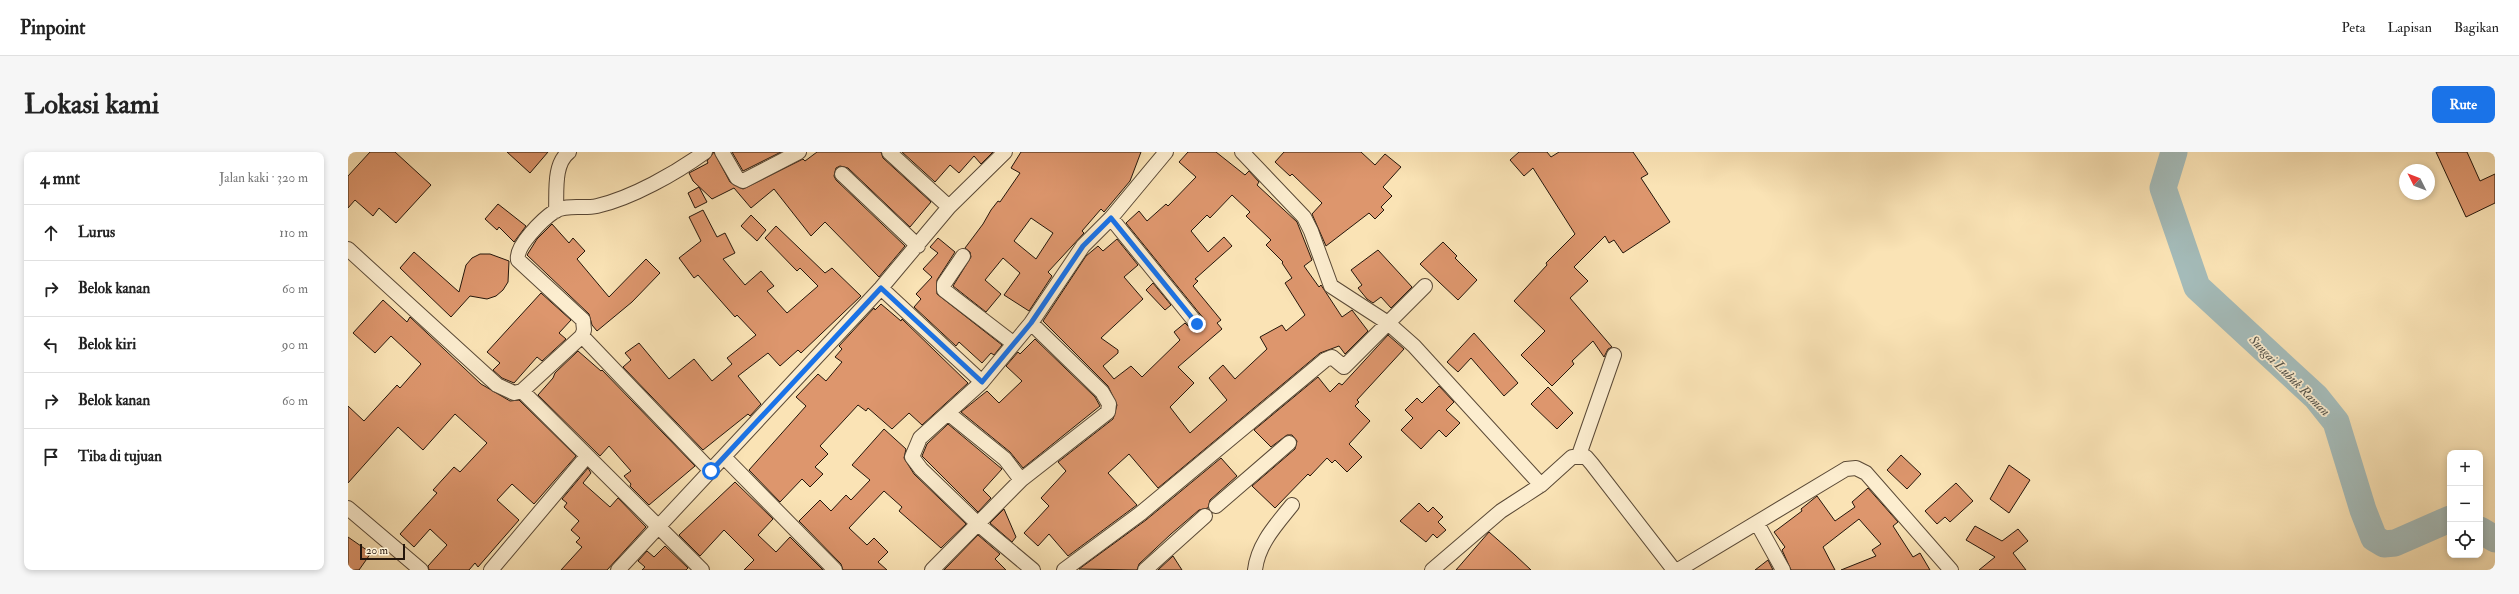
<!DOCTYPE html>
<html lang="id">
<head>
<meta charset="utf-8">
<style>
	body { margin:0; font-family:"IM FELL Double Pica",serif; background:#f6f6f6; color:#222 }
	.controls { position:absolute; right:12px; bottom:12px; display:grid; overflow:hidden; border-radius:8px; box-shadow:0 2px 6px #0003 }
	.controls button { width:36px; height:36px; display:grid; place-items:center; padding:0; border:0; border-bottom:1px solid #e0e0e0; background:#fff; color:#222; font:20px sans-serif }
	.compass { position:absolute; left:2051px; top:12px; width:36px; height:36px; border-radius:50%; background:#fff; box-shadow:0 2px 6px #0003; rotate:312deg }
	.scale { position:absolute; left:12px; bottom:10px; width:45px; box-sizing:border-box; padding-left:4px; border:2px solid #24160b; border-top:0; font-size:11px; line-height:14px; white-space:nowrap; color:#24160b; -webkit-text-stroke:3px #fcedcf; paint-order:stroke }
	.stop { position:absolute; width:12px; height:12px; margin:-9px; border:3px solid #1a73e8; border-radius:50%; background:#fff }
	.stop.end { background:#1a73e8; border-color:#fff; box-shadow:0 1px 4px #0008 }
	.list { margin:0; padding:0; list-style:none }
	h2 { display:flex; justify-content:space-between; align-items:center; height:52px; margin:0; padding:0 16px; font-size:17px }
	h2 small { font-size:13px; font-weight:400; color:#767676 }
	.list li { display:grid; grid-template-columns:26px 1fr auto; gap:12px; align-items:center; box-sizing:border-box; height:56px; padding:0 16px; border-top:1px solid #e0e0e0 }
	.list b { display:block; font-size:15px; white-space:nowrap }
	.list em { font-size:13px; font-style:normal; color:#767676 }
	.icon { flex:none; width:22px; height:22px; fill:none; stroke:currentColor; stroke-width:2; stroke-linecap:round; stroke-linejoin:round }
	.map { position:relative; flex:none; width:2147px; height:418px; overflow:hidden; border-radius:8px }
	header { display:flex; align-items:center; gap:24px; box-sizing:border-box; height:56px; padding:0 20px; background:#fff; border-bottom:1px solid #e0e0e0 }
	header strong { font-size:19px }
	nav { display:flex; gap:22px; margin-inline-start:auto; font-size:14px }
	.intro { display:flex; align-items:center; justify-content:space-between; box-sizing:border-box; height:96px; padding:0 24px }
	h1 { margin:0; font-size:28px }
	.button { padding:10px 18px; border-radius:8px; background:#1a73e8; color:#fff; font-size:14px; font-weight:700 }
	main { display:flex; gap:24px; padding:0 24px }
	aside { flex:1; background:#fff; border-radius:8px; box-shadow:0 2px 6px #0003 }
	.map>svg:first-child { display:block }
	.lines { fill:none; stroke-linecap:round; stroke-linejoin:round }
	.river { stroke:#a4bbb9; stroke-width:27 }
	.building { fill:#dd966d; stroke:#24160b; fill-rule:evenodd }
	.minor-casing { stroke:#5a4936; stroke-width:16 }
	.minor { stroke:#fcedcf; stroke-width:14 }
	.route { stroke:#1a73e8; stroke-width:5 }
	.labels { text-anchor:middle; stroke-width:3.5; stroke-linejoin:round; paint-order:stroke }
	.water-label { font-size:13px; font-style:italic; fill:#515048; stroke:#fcedcf }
</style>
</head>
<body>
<header>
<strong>Pinpoint</strong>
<nav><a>Peta</a><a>Lapisan</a><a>Bagikan</a></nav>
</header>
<div class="intro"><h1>Lokasi kami</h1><a class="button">Rute</a></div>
<main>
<aside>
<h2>4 mnt<small>Jalan kaki · 320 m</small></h2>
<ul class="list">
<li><svg class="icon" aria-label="ahead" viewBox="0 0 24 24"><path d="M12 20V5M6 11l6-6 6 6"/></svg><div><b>Lurus</b></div><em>110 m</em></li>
<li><svg class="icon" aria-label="right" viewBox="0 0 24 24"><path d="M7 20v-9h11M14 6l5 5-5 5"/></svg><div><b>Belok kanan</b></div><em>60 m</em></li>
<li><svg class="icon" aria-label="left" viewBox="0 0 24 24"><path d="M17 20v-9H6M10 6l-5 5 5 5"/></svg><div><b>Belok kiri</b></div><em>90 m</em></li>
<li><svg class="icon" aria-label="right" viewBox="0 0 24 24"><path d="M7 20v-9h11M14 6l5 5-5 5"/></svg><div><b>Belok kanan</b></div><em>60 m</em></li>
<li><svg class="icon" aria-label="arrive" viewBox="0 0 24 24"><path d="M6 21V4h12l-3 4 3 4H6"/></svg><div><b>Tiba di tujuan</b></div></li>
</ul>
</aside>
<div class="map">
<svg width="2147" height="418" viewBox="0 0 2147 418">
	<rect width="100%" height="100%" fill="#fae3b5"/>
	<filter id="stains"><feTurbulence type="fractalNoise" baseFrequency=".005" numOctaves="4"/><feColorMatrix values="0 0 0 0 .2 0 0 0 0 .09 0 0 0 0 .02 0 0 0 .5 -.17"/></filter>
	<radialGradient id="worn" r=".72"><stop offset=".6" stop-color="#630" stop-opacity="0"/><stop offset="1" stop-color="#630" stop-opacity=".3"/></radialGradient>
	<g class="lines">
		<path class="river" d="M 1826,0 L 1815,36 L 1849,135 L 1968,245 L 1988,270 L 2015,358 L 2026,386 L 2036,392 L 2047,391 L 2102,367
			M 2132,378 L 2147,387"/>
	</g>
	<path class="building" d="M 22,0 L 47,0 L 83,33 L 48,71 L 31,56 L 25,64 L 7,48 L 0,56 L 0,24 Z
		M 159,0 L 200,0 L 182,21 Z
		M 366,0 L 382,30 L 395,37 L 455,7 L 457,9 L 469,0 L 533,0 L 535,6 L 583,50 L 562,75 L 500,16 L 492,14 L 488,16 L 486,24 L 488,28 L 557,94 L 531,125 L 477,70 L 463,84 L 426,37 L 403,56 L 386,36 L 364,47 L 345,29 L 341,21 L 360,11 L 359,9 Z
		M 384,0 L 433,0 L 395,19 Z
		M 554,0 L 645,0 L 633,12 L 626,4 L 611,21 L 602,13 L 587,30 Z
		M 673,0 L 793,0 L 782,29 L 756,60 L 753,57 L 734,79 L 736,81 L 700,120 L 704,124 L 681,159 L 656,143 L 672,121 L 655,106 L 637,128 L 653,142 L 638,160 L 605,134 L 623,105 L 622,100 L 617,96 L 635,72 L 643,58 L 650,49 L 652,50 L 672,21 L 663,16 ZM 683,66 L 705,81 L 688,107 L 666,89 Z
		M 840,0 L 868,0 L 897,23 L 901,19 L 911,30 L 909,33 L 949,70 L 964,108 L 956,114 L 971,135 L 973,133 L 994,165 L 1004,158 L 1020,179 L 997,202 L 991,194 L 972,201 L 810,336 L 781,302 L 760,321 L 789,353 L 720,404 L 701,382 L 690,394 L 676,381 L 701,354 L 693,346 L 718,319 L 710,310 L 765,267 L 769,253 L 760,234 L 695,169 L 738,104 L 750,94 L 755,99 L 769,87 L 790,113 L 776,125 L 795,147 L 753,186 L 770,198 L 770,201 L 755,214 L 766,227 L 783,214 L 794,225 L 832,188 L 826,180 L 837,171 L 846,180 L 855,178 L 857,171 L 856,167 L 778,71 L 791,59 L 799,69 L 818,52 L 820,54 L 848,25 L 831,10 ZM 884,43 L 902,60 L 898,64 L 923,88 L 918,93 L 935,110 L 934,111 L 944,126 L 937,131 L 957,163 L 938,179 L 934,173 L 912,185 L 919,197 L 887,227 L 875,213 L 861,226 L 879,248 L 842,281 L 822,255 L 846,231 L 830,215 L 874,177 L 869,171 L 873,168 L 845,134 L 850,129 L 847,127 L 884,94 L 876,85 L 860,100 L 843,79 L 859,63 L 862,66 Z
		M 936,0 L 1013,0 L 1027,13 L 1037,2 L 1053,15 L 1035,35 L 1044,44 L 1033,55 L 1036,58 L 1027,67 L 1021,61 L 978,94 L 964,62 L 974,51 L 944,22 L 942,24 L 927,10 Z
		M 1171,0 L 1199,0 L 1203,5 L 1211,0 L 1285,0 L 1300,22 L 1293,26 L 1322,70 L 1275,101 L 1266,88 L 1261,91 L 1257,84 L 1226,115 L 1240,129 L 1222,146 L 1264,195 L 1260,197 L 1256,205 L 1245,189 L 1224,209 L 1226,212 L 1204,234 L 1173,203 L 1197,179 L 1166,149 L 1199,113 L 1198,111 L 1227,82 L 1185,16 L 1176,24 L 1162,8 Z
		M 2088,0 L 2119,0 L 2132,29 L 2147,22 L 2147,51 L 2118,65 Z
		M 351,35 L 359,50 L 347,56 L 340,41 Z
		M 150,52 L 178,74 L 166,90 L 151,75 L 149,78 L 137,67 Z
		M 355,58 L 369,85 L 377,81 L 387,101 L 375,107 L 397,133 L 413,119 L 426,134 L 419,139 L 439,161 L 470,134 L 452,116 L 449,119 L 417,86 L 428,74 L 477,121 L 484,116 L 513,144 L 453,201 L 450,198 L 432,214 L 420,201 L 390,224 L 413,252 L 402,264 L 400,262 L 355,298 L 275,215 L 283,208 L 277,201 L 291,191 L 321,227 L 346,207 L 364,229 L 384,212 L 379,206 L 408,183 L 389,163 L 387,165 L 350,123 L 346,126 L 331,106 L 353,89 L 341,65 Z
		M 403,63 L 418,78 L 409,89 L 393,74 Z
		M 204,72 L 221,91 L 225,86 L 237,99 L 229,107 L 261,145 L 298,107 L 312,121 L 284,150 L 249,179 L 244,173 L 241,162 L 179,103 L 189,87 Z
		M 590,86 L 607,100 L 589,128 L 589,142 L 654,193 L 646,203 L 643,201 L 634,211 L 611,190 L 608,194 L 566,155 L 573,147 L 568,142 L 584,125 L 575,117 L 590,101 L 582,95 Z
		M 1095,90 L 1109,104 L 1107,106 L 1129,128 L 1110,148 L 1072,112 Z
		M 1030,98 L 1064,135 L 1043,156 L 1033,145 L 1025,151 L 1019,147 L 1010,136 L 1014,133 L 1003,118 Z
		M 66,100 L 111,140 L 118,113 L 124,106 L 132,102 L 142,102 L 161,109 L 160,130 L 155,138 L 148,144 L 139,147 L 122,144 L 103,165 L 52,116 Z
		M 805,131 L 823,153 L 817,158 L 798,138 Z
		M 193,141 L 223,168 L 211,181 L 218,187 L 194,209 L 189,205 L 166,231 L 154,226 L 145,218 L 152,211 L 139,200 Z
		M 35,148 L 59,170 L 62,165 L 133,232 L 162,249 L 171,248 L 228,304 L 186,352 L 164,332 L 149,348 L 171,368 L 130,415 L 127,411 L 121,418 L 81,418 L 80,414 L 99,393 L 82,377 L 66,395 L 52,382 L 89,341 L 85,338 L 106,315 L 112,320 L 139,291 L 107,262 L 75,298 L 50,275 L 0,331 L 0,254 L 16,269 L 49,233 L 52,236 L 73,212 L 43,184 L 27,201 L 5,181 Z
		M 533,152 L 553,169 L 554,167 L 620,231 L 574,273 L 561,261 L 544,277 L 520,256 L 518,259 L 510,253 L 472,294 L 480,302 L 467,315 L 475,322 L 462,335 L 454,327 L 432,350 L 401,318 L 458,254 L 448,245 L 470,222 L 478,229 L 494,210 L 487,205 L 494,197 L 491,194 L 526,156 L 527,158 Z
		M 1126,181 L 1170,231 L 1156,244 L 1123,206 L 1110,220 L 1099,210 Z
		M 1040,183 L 1056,197 L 1009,248 L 1011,250 L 1007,254 L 1022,269 L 1001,292 L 1014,305 L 999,320 L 987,308 L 984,311 L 979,306 L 962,324 L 960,322 L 927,356 L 904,334 L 947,297 L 949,289 L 944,283 L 939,283 L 923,295 L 906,278 L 970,225 L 982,240 L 991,231 L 994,233 Z
		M 687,187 L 747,245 L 752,254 L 675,316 L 662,300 L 613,260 L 639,239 L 651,251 L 674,229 L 658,214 L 670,200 L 672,202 Z
		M 230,199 L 253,219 L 254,218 L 347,314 L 301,353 L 282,334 L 283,332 L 276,324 L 283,319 L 261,294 L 252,304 L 190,243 L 205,226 L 207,221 Z
		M 1091,234 L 1106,250 L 1098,258 L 1112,271 L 1098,285 L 1091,278 L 1073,297 L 1053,278 L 1065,266 L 1057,258 L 1069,246 L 1074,251 Z
		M 1200,235 L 1225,261 L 1209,277 L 1183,252 Z
		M 600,272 L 654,317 L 635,338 L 643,346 L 630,360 L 574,304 L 579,292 Z
		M 536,277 L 558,297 L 556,306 L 566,322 L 618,372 L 593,396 L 551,359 L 554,355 L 536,339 L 501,376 L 519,393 L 526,386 L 540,400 L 530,410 L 539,418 L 495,418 L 493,412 L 451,369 L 472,348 L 483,359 L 498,343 L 503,348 L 522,328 L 504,313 Z
		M 1553,303 L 1573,322 L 1559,337 L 1539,318 Z
		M 873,306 L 889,324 L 862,348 L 860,356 L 851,358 L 823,382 L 791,412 L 789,418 L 731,417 L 798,368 Z
		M 1661,313 L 1682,328 L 1661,361 L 1642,347 Z
		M 240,316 L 243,321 L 235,331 L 262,355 L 270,346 L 298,375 L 259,418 L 213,418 L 234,395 L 228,390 L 232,386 L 223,378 L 231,369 L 216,355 L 219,351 L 214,347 Z
		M 387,330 L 425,367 L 410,383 L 428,400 L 442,385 L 475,418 L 396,418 L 406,408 L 376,378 L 352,404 L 331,383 Z
		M 1608,331 L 1625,349 L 1602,370 L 1597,365 L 1589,372 L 1577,359 Z
		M 1520,336 L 1550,370 L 1545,374 L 1565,405 L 1572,401 L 1582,418 L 1493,418 L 1528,404 L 1524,398 L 1533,392 L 1511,367 L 1475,395 L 1487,418 L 1443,418 L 1434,398 L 1437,395 L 1426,380 L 1454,359 L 1453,357 L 1469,344 L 1487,369 L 1507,355 L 1504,350 Z
		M 1071,351 L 1080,360 L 1085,355 L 1095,365 L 1090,370 L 1098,378 L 1089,386 L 1085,382 L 1078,390 L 1052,369 Z
		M 656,357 L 668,385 L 664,390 L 642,371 Z
		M 1627,374 L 1654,389 L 1670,377 L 1680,389 L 1665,401 L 1678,418 L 1631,418 L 1647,405 L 1618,388 Z
		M 1141,380 L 1167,403 L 1183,418 L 1108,418 Z
		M 630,383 L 652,402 L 647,407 L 658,418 L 596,418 Z
		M 0,385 L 23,401 L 11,418 L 0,418 Z
		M 317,394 L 340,416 L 338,418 L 294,418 L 297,415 L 290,409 L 299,399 L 306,405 Z
		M 825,404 L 834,418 L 810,418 Z
		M 1420,408 L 1425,418 L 1407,418 Z"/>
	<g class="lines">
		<g class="minor-casing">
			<path id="minor" d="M 374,0 L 389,26 L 395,29 L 451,0
				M 541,0 L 601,55
				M 894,0 L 956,65 L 963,79 L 983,134 L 1040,171 L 1066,194 L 1193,333
				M 494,22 L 570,94
				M 208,59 C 209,41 205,12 221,0
				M 763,66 L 849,172
				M 0,97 L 149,233 L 166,241 L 174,239 L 234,184 L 236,178 L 235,168 L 170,108 C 167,94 195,67 207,59 C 219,52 235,57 249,54 C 284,46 328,21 357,0
				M 615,104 L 596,132 L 596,138 L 665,191
				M 533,136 L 634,230
				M 234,184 L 363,319
				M 174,239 L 354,418
				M 600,261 L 657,307 L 673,328
				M 1231,303 L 1266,203
				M 376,305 L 487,418
				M 868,354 L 941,291
				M 0,356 L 73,418
				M 1409,371 L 1435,418
				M 143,418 L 239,304
				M 270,418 L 533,136 L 601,55 L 657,0
				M 584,418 L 673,328 L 760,260 L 761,252 L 754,240 L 683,171
				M 685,418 L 630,372 L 573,317 L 564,305 L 572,286 L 634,230 L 683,171 L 735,94 L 763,66 L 818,0
				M 716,418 L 793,361 L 977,208 L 984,205 L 996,215 L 1077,134
				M 797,418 L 857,364
				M 907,418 C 910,392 928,373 944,353
				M 1084,418 L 1153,359 L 1193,333 L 1224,305 L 1238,305 L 1244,312 L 1326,418
				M 1330,418 L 1498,317 L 1508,316 L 1518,321 L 1603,418"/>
		</g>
		<use href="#minor" class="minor"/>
	</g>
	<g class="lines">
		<path class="route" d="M 363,319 L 533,136 L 634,230 L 683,171 L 735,94 L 763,66 L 849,172"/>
	</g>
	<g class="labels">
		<g class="water-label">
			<text transform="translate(1942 223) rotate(45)" y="5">Sungai Lubuk Raman</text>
		</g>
	</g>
	<rect width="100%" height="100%" filter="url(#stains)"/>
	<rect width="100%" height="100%" fill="url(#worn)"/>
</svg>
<div class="controls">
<button>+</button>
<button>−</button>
<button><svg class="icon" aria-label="locate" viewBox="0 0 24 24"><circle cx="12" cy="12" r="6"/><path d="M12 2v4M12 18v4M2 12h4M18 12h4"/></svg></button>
</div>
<svg class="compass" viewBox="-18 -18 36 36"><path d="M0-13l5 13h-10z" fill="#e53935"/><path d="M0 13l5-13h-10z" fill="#767676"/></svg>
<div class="scale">20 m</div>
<div class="stop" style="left:363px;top:319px"></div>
<div class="stop end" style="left:849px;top:172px"></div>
</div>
</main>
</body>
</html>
